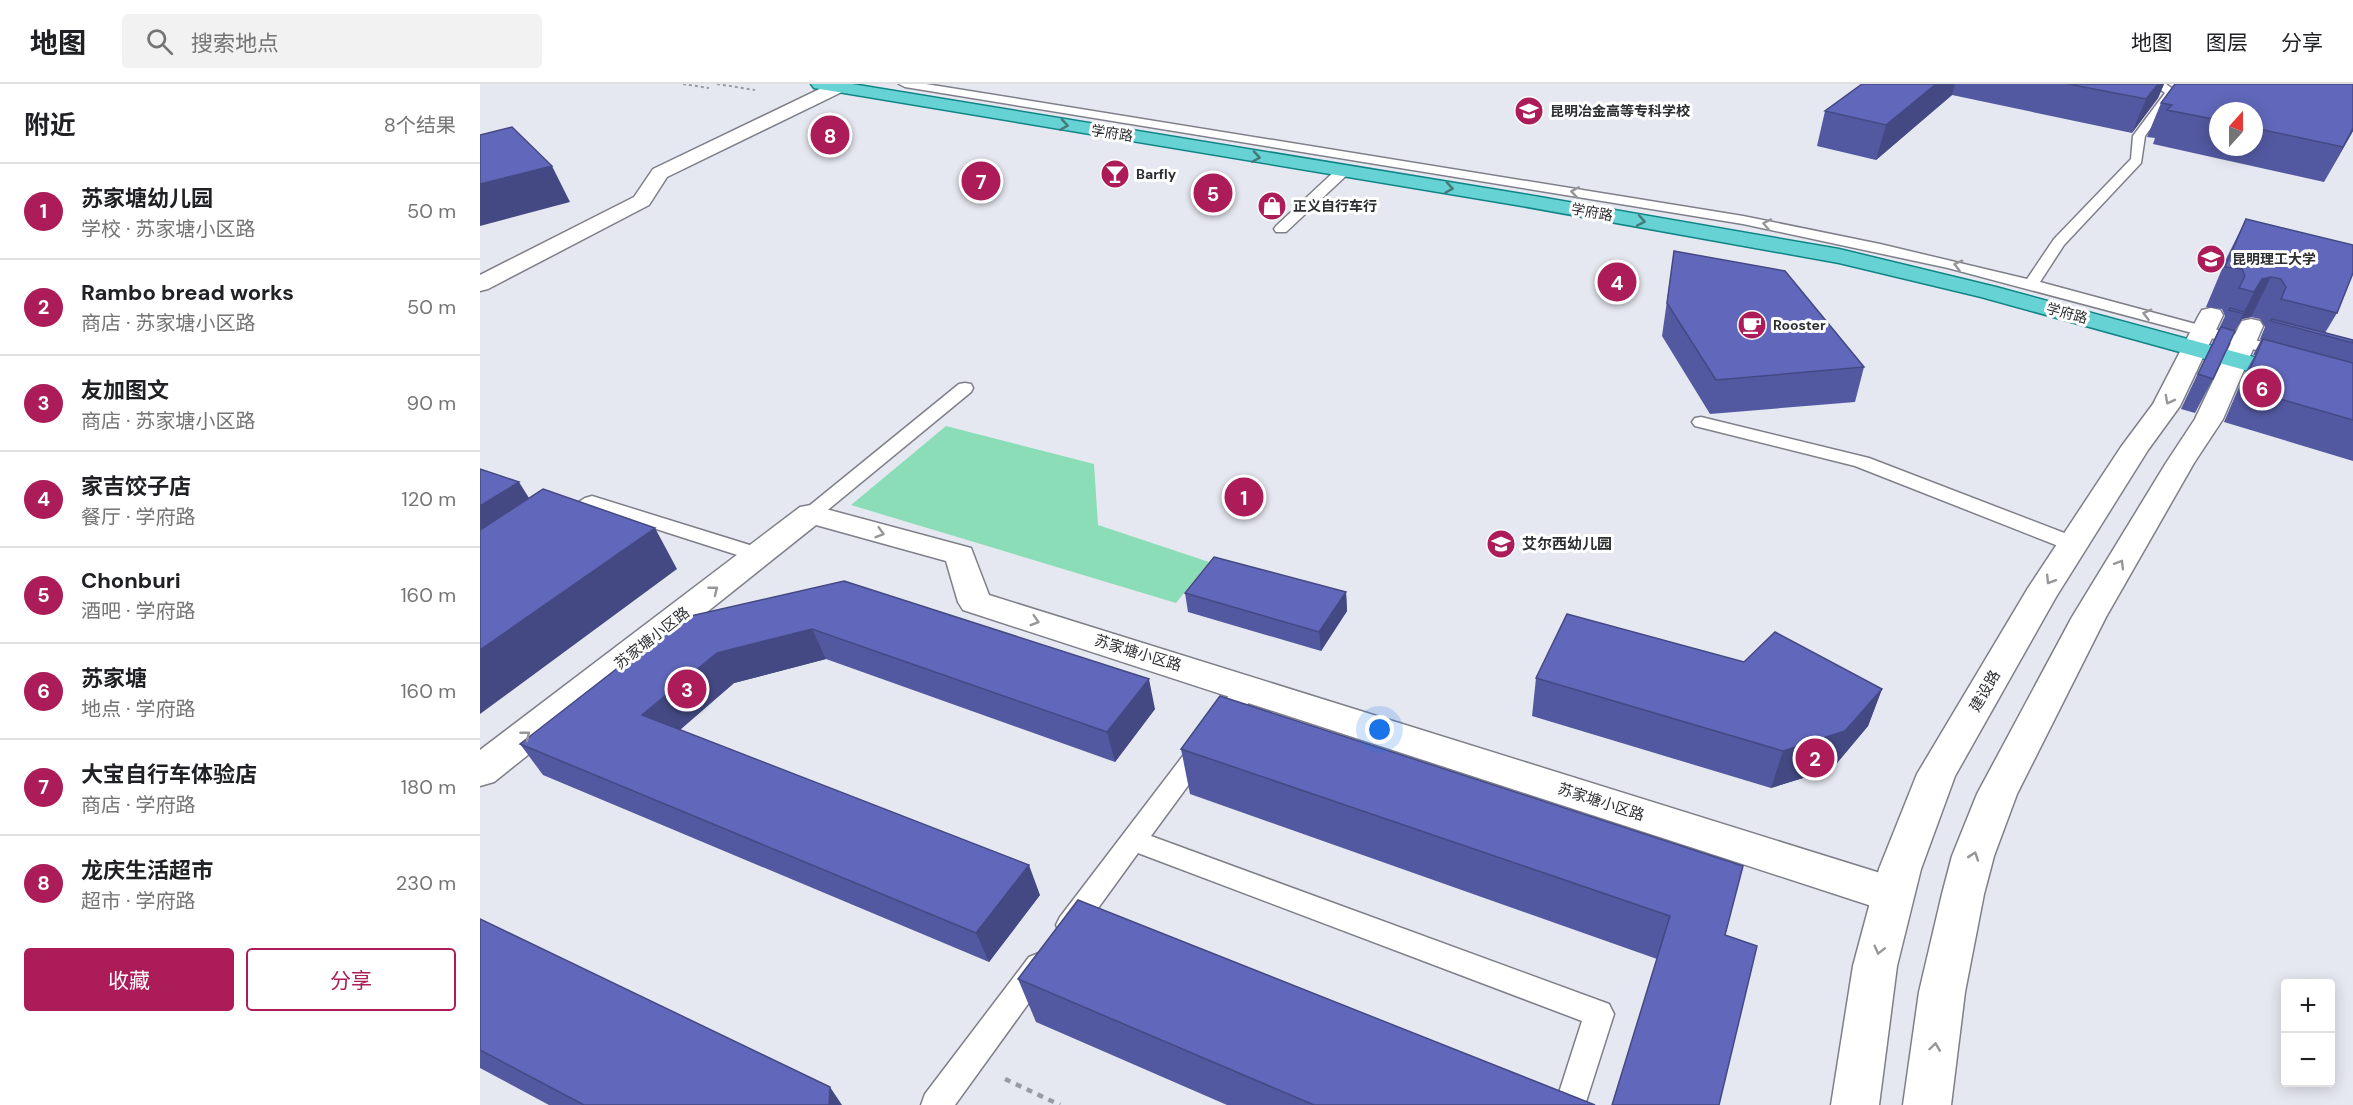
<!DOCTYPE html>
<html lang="zh">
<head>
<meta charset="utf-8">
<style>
	body { margin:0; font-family:"DM Sans","Noto Sans SC",sans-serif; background:#f2f2f2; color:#202124 }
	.controls { position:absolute; right:18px; bottom:18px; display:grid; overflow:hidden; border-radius:6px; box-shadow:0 3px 15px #0003 }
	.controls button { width:54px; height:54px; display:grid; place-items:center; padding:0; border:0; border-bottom:2px solid #e0e0e0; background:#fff; color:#202124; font:30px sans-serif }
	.compass { position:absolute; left:1729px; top:18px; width:54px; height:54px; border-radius:50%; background:#fff; box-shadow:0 3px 15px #0003; rotate:21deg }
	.you { position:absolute; left:900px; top:646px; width:21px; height:21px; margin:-15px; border:4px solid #fff; border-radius:50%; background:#1a73e8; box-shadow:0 0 0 9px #1a73e833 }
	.badge { display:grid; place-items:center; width:39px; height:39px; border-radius:50%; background:#ab1c58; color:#fff; font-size:20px; font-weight:700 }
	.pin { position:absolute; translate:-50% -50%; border:3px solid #fff; box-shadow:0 2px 6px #0006 }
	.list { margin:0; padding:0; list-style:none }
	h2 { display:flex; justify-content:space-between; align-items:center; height:78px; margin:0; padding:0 24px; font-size:26px }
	h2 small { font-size:20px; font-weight:400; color:#757577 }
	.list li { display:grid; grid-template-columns:39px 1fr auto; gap:18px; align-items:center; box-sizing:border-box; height:96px; padding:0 24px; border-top:2px solid #e0e0e0 }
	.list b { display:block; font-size:22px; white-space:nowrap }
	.list p { margin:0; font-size:20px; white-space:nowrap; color:#757577 }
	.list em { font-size:20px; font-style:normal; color:#757577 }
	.actions { display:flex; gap:12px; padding:18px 24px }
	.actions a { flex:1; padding:14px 0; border:2px solid #ab1c58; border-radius:6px; text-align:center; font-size:21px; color:#ab1c58 }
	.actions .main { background:#ab1c58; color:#fff }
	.icon { flex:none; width:33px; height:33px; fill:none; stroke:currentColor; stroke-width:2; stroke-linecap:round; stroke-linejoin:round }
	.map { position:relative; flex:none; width:1873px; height:1021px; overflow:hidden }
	header { display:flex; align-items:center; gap:36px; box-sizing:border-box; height:84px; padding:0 30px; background:#fff; border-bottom:2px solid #e0e0e0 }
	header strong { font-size:28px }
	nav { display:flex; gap:33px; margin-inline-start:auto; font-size:21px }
	.search { width:420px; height:54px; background:#f2f2f2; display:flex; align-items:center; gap:15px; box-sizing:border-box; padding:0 21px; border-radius:6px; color:#757577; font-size:22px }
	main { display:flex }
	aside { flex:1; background:#fff }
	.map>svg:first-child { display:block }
	.green { fill:#8addb6 }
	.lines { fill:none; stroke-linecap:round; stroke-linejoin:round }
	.service-casing { stroke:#7e7f88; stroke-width:3 }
	.minor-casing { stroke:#7e7f88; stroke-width:3 }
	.tertiary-casing { stroke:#7e7f88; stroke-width:3 }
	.primary-casing { stroke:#108587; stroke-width:3 }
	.path-far1 { stroke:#999ba2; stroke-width:2; stroke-dasharray:3 3; stroke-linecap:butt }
	.path { stroke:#999ba2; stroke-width:4.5; stroke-dasharray:6 6; stroke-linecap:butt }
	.service { fill:#fff; fill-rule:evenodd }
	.minor { fill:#fff; fill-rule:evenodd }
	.tertiary { fill:#fff; fill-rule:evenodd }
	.primary { fill:#66d2d3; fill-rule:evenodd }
	.wall { fill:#5359a1; fill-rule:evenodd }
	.shaded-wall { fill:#444983 }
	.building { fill:#6168bb; stroke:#444983; stroke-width:1.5 }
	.oneway { stroke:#47787a }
	.oneway2 { stroke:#969698 }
	.labels { text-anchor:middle; stroke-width:6; stroke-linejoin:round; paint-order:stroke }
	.far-poi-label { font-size:14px; font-weight:bold; fill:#2d2e31; stroke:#fff; text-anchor:start }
	.far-street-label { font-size:14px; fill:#2d2e31; stroke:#fff }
	.poi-label { font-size:15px; font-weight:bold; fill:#2d2e31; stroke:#fff; text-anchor:start }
	.street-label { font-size:15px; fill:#2d2e31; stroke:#fff }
</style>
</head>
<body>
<header>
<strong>地图</strong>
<div class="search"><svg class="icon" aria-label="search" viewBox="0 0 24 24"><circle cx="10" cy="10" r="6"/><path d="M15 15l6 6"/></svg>搜索地点</div>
<nav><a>地图</a><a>图层</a><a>分享</a></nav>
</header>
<main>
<aside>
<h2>附近<small>8个结果</small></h2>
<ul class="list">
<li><span class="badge">1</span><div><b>苏家塘幼儿园</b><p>学校 · 苏家塘小区路</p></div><em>50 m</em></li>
<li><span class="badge">2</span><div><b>Rambo bread works</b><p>商店 · 苏家塘小区路</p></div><em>50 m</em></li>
<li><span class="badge">3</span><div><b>友加图文</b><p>商店 · 苏家塘小区路</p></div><em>90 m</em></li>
<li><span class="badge">4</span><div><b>家吉饺子店</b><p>餐厅 · 学府路</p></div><em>120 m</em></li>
<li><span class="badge">5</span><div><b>Chonburi</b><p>酒吧 · 学府路</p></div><em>160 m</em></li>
<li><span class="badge">6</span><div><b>苏家塘</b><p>地点 · 学府路</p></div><em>160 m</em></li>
<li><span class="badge">7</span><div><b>大宝自行车体验店</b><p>商店 · 学府路</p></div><em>180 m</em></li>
<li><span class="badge">8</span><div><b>龙庆生活超市</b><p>超市 · 学府路</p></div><em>230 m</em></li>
</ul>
<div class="actions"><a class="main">收藏</a><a>分享</a></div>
</aside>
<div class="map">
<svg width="1873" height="1021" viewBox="0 0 1873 1021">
	<rect width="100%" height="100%" fill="#e6e8f1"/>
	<path class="green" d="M 466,342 L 614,380 L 618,441 L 729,478 L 696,519 L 371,421 Z"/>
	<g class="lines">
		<g class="service-casing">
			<path id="service" d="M 419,0 L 446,0 L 1263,132 L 1400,160 L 1547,195 L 1574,155 L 1651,75 L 1653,52 L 1685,9 L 1673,0 L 1686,0 L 1697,8 L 1665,52 L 1661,79 L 1584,161 L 1560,198 L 1812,266 L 1814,269 L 1806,274 L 1468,184 L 1263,140 L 425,3 Z
				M 863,83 L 869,87 L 868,90 L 806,148 L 796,148 L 794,145 L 796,142 L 858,84 Z
				M 485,299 L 491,300 L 493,304 L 491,308 L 338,434 L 324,434 L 321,430 L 324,426 L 479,300 Z
				M 1221,333 L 1389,374 L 1600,455 L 1603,460 L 1600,465 L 1593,466 L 1586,465 L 1375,382 L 1215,342 L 1212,338 L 1215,334 Z
				M 112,412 L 286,466 L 289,471 L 286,476 L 279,478 L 114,425 L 90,441 L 76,441 L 73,437 L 76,433 L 105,414 Z
				M 768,595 L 776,597 L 779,603 L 776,609 L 671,752 L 1129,920 L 1134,930 L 1105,1021 L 1075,1021 L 1102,937 L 658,769 L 600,849 L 590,853 L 580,849 L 576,841 L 580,833 L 760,597 Z
				M 559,869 L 569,873 L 573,882 L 569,891 L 475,1021 L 441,1021 L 445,1010 L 549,873 Z"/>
		</g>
		<g class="minor-casing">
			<path id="minor" d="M 350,0 L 365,0 L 367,3 L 364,7 L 187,93 L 169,121 L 8,205 L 0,207 L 0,191 L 154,113 L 173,85 Z
				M 331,421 L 491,464 L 509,511 L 1413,793 L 1428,798 L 1434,811 L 1428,824 L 1413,829 L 483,526 L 478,518 L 466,477 L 336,441 L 14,698 L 0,702 L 0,666 L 320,423 Z"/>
		</g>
		<g class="tertiary-casing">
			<path id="tertiary" d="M 1731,224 L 1740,226 L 1743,231 L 1700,322 L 1668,366 L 1576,513 L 1475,692 L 1441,785 L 1417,882 L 1399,1021 L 1351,1021 L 1373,882 L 1399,785 L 1437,690 L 1548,504 L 1641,363 L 1673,320 L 1719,231 L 1722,226 Z
				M 1771,235 L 1780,237 L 1783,242 L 1743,335 L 1714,379 L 1626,533 L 1537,710 L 1514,772 L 1504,810 L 1485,908 L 1471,1021 L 1423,1021 L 1439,908 L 1462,810 L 1472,772 L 1497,710 L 1592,533 L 1686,379 L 1715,335 L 1759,242 L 1762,237 Z"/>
		</g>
		<g class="primary-casing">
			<path id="primary" d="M 331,0 L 372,0 L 1042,110 L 1359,165 L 1516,203 L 1873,300 L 1873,316 L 1501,213 L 1359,179 L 1042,122 L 334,4 Z"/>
		</g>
		<path class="path-far1" d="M 203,0 L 229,4
			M 237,0 L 275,6"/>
		<path class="path" d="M 525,995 L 580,1021"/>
		<use href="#service" class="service"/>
		<use href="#minor" class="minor"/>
		<use href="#tertiary" class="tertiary"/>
		<use href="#primary" class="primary"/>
	</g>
	<path class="wall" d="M 1382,0 L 1684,0 L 1678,14 L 1652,49 L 1472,11 L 1396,76 L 1337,62 L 1345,27 Z
		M 1873,0 L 1873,47 L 1844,98 L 1673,60 L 1675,54 L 1667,53 L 1681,19 ZM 1738,27 L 1774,27 L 1774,63 L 1738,63 Z
		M 1766,135 L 1857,229 L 1845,249 L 1873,256 L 1873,377 L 1744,338 L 1765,289 L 1775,271 L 1773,271 L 1774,269 L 1781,256 L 1780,255 L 1785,243 L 1780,235 L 1771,233 L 1762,235 L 1755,247 L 1733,295 L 1715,329 L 1701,325 L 1745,232 L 1742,225 L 1726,223 L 1747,173 Z
		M 1194,167 L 1384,283 L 1375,318 L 1230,330 L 1182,252 Z
		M 364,497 L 675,625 L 635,678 L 346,575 L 254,599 L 200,646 L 560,811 L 509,878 L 63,691 L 40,660 Z
		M 866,508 L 867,527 L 841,567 L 708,528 L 705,509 Z
		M 1264,578 L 1402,605 L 1388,642 L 1352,685 L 1291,704 L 1052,632 L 1056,594 Z
		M 740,612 L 1245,851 L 1177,875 L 710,710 L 701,665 Z
		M 0,835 L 362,1021 L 69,1021 L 0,984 Z
		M 538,895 L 1115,1021 L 747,1021 L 556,938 Z"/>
	<path class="shaded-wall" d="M 1456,0 L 1475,0 L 1472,11 L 1396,76 L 1406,41 Z
		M 1678,0 L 1684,0 L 1678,14 L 1652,49 L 1666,15 Z
		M 1873,44 L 1873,47 L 1844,98 L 1863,63 Z
		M 72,82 L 90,118 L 0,142 L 0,100 Z
		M 1791,193 L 1771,233 L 1762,235 L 1758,240 L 1774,208 L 1782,195 Z
		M 39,398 L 64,438 L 0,479 L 0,422 Z
		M 175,444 L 197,485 L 0,630 L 0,566 Z
		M 866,508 L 867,527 L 841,567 L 839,548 Z
		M 332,545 L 346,575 L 254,599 L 181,662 L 162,631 L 237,569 Z
		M 669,595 L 675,625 L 635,678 L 627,648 Z
		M 1402,605 L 1388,642 L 1352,685 L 1291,704 L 1303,667 Z
		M 549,781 L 560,811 L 509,878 L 496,849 Z
		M 350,1003 L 362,1021 L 349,1021 Z"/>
	<path class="building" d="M 1382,0 L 1456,0 L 1406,41 L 1345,27 Z
		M 1588,0 L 1678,0 L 1666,15 Z
		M 1695,0 L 1873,0 L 1873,44 L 1863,63 L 1774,44 L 1774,27 L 1738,27 L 1738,36 L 1687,26 L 1692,21 L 1681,19 Z
		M 32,43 L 72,82 L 0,100 L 0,51 Z
		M 1766,135 L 1873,161 L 1873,189 L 1857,229 L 1801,215 L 1806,203 L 1801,195 L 1791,193 L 1782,195 L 1774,208 L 1759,204 L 1765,192 L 1762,185 L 1745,183 Z
		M 1194,167 L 1305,187 L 1384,283 L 1236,296 L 1187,219 Z
		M 1750,224 L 1764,228 L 1764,230 L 1749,226 Z
		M 1792,235 L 1873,256 L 1873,259 L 1791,237 Z
		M 1741,243 L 1755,247 L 1733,295 L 1718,290 Z
		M 1783,255 L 1873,279 L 1873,336 L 1762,304 Z
		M 0,385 L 39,398 L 0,422 Z
		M 63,405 L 175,444 L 0,566 L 0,446 Z
		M 734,473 L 866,508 L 839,548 L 705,509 Z
		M 364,497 L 669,595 L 627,648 L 332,545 L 237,569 L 162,631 L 549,781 L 496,849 L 40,660 L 202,534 Z
		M 1087,530 L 1264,578 L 1295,548 L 1402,605 L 1365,647 L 1303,667 L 1056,594 Z
		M 740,612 L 1263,782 L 1245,851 L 1277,862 L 1239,1021 L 1132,1021 L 1190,832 L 701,665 Z
		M 598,816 L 1115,1021 L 834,1021 L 538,895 Z
		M 0,835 L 350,1003 L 349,1021 L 104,1021 L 0,966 Z"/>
	<defs><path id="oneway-chevron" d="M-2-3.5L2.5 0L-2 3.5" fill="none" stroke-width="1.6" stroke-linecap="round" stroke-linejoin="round" transform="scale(1.5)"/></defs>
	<g class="oneway">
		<use href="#oneway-chevron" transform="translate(584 41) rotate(9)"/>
		<use href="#oneway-chevron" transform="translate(776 73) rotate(9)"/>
		<use href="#oneway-chevron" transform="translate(969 104) rotate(9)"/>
		<use href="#oneway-chevron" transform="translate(1161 137) rotate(10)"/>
	</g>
	<g class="oneway2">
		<use href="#oneway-chevron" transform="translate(1095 108) rotate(-171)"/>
		<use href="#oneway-chevron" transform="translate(1287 140) rotate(-169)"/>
		<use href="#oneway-chevron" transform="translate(1478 181) rotate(-166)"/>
		<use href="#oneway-chevron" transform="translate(1667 230) rotate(-165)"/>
		<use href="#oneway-chevron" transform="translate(1689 316) rotate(118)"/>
		<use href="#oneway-chevron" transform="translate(400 449) rotate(16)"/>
		<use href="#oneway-chevron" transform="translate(1640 480) rotate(-59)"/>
		<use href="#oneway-chevron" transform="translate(1570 496) rotate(122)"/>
		<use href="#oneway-chevron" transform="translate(234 506) rotate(-38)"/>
		<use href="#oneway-chevron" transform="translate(555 537) rotate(17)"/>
		<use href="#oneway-chevron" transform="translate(46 651) rotate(-38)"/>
		<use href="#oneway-chevron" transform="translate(1494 772) rotate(-71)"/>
		<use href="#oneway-chevron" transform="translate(1399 866) rotate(104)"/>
		<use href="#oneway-chevron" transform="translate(1455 963) rotate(-82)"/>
	</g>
	<defs>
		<g id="university-disc" transform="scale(1.5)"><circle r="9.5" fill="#ab1c58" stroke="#fff"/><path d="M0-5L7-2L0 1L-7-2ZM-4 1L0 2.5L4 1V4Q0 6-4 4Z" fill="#fff"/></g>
		<g id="bar-disc" transform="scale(1.5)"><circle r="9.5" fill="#ab1c58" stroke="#fff"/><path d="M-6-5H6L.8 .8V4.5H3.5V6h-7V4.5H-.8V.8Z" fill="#fff"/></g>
		<g id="shop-disc" transform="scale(1.5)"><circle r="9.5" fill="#ab1c58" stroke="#fff"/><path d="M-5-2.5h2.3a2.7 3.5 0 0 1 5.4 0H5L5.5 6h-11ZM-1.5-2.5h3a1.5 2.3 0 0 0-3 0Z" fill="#fff"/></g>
		<g id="cafe-disc" transform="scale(1.5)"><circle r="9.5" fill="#ab1c58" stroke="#fff"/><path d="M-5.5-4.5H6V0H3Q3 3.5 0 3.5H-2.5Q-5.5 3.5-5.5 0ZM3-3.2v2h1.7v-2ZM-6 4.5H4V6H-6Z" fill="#fff"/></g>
		<g id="school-disc" transform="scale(1.5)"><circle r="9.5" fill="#ab1c58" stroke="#fff"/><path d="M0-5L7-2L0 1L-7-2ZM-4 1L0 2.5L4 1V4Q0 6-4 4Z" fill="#fff"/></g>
	</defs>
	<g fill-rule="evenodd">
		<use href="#university-disc" x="1049" y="27"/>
		<use href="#bar-disc" x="635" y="90"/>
		<use href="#shop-disc" x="792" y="122"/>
		<use href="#university-disc" x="1731" y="175"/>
		<use href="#cafe-disc" x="1272" y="241"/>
		<use href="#school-disc" x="1021" y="460"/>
	</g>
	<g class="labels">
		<g class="far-poi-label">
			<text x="1070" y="32">昆明冶金高等专科学校</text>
			<text x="656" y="95">Barfly</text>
			<text x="813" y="127">正义自行车行</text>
			<text x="1752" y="180">昆明理工大学</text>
			<text x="1293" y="246">Rooster</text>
		</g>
		<g class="far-street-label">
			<text transform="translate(632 49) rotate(9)" y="5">学府路</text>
			<text transform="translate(1112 128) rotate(10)" y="5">学府路</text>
			<text transform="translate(1587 229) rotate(15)" y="5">学府路</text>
		</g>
		<g class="poi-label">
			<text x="1042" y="465">艾尔西幼儿园</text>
		</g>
		<g class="street-label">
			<text transform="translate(172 554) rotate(-38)" y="5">苏家塘小区路</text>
			<text transform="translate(658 569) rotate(17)" y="5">苏家塘小区路</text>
			<text transform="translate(1505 607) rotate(-60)" y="5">建设路</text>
			<text transform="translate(1121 718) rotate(18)" y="5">苏家塘小区路</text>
		</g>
	</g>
</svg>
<div class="controls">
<button>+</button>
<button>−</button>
</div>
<svg class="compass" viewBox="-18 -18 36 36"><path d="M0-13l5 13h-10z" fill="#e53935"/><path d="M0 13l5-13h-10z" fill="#757577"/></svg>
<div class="you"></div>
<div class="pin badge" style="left:764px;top:413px">1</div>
<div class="pin badge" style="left:1335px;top:674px">2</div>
<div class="pin badge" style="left:207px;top:605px">3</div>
<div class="pin badge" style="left:1137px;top:198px">4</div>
<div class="pin badge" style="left:733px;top:109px">5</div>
<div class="pin badge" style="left:1782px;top:304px">6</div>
<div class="pin badge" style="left:501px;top:97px">7</div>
<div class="pin badge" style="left:350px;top:51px">8</div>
</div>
</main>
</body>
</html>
